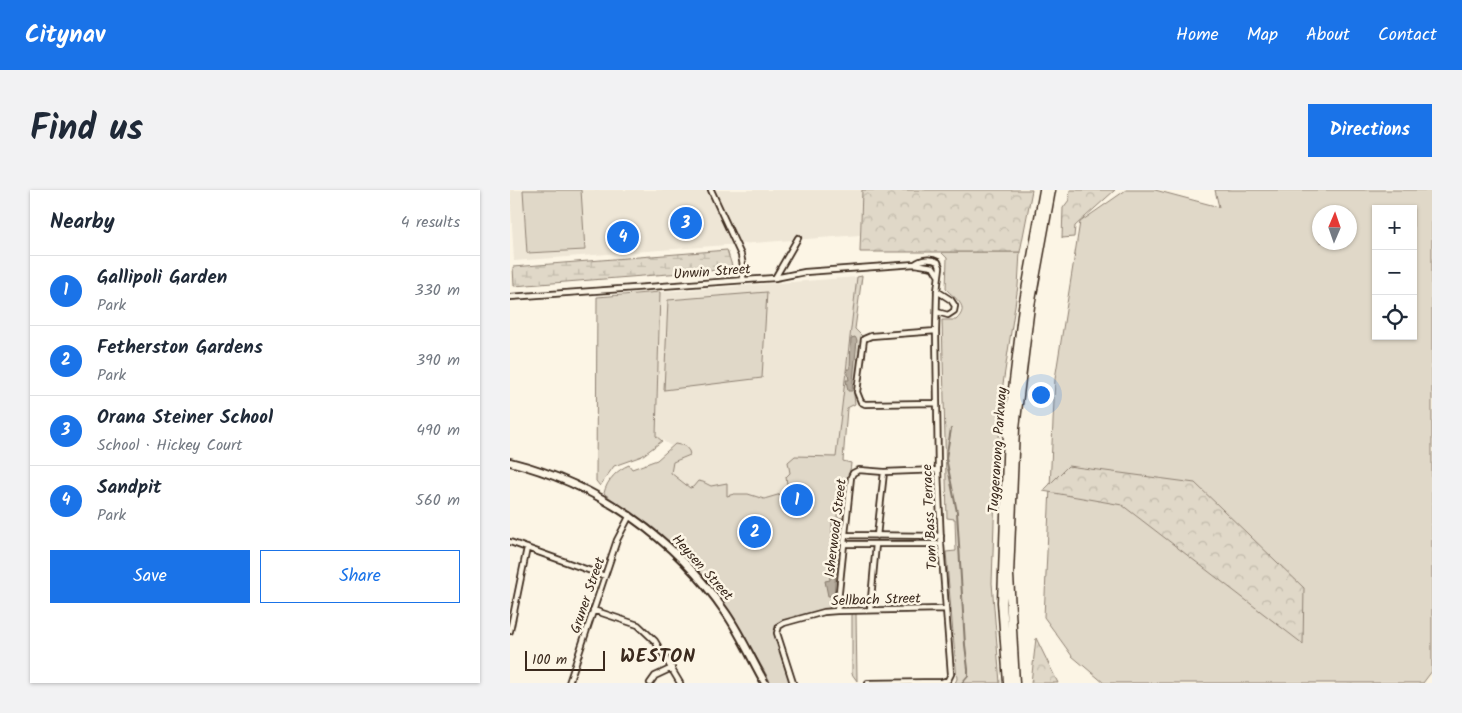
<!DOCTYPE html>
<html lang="en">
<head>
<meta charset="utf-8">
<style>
	body { margin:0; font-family:Kalam,sans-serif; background:#f2f2f3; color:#1f2937 }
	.controls { position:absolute; right:15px; top:15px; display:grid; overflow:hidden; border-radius:0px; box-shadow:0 1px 4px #0004 }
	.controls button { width:45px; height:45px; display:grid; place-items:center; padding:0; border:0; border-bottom:1px solid #e0e1e3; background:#fff; color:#1f2937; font:25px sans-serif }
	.compass { position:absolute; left:802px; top:15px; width:45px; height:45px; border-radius:50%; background:#fff; box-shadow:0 1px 4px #0004; rotate:2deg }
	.scale { position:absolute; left:15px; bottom:12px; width:80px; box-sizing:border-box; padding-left:5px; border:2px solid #3b2a1e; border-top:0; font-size:14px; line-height:18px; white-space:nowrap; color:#3b2a1e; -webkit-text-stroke:4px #fcf5e5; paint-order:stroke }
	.you { position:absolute; left:530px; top:204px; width:18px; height:18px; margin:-12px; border:4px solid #fff; border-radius:50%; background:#1a73e8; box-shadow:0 0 0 8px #1a73e833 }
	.badge { display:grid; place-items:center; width:32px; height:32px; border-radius:50%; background:#1a73e8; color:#fff; font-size:16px; font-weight:700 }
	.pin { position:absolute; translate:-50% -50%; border:2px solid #fff; box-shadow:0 1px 5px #0006 }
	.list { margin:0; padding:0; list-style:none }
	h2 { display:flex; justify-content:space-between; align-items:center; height:65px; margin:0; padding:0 20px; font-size:21px }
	h2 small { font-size:16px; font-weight:400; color:#747a83 }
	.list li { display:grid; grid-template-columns:32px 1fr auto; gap:15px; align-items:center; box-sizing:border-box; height:70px; padding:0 20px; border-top:1px solid #e0e1e3 }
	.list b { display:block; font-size:19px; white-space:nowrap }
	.list p { margin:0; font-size:16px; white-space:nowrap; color:#747a83 }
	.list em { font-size:16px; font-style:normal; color:#747a83 }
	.actions { display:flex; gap:10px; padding:15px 20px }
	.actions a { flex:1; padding:11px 0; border:1px solid #1a73e8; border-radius:0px; text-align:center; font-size:18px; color:#1a73e8 }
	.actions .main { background:#1a73e8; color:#fff }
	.icon { flex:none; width:28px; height:28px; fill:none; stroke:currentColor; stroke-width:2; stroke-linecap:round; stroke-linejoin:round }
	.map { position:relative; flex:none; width:922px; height:493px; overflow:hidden; border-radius:0px }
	header { display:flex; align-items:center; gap:30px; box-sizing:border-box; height:70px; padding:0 25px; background:#1a73e8; color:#fff }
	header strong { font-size:24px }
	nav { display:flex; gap:28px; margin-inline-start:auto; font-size:18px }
	.intro { display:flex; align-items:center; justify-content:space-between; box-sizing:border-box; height:120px; padding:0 30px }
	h1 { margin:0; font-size:35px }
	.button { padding:12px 22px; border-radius:0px; background:#1a73e8; color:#fff; font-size:18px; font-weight:700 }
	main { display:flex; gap:30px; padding:0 30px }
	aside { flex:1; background:#fff; border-radius:0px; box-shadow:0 1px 4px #0004 }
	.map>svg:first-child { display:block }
	.built { fill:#eee6d6 }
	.green { fill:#e0d8c8; stroke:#8e8173; fill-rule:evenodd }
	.forest { fill:url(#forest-crowns); stroke:#8e8173 }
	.wetland { fill:url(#wetland-marsh); stroke:#8e8173 }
	.water { fill:#b7ad9e; stroke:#85796b }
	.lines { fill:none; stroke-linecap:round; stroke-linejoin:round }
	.stream { stroke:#85796b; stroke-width:2 }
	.minor-casing { stroke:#3b2a1e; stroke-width:8 }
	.secondary-casing { stroke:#3b2a1e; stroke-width:10 }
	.motorway-casing { stroke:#3b2a1e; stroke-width:11 }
	.minor { stroke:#fcf5e5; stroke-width:4.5 }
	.secondary { stroke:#fcf5e5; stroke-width:6 }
	.motorway { stroke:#fcf5e5; stroke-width:8 }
	.labels { text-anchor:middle; stroke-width:5; stroke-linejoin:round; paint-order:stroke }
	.street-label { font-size:14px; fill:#3b2a1e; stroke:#fcf5e5 }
	.district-label { font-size:19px; font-weight:bold; letter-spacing:1px; fill:#3b2a1e; stroke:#fcf5e5 }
</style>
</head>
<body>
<header>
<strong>Citynav</strong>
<nav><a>Home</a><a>Map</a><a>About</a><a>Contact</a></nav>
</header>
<div class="intro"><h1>Find us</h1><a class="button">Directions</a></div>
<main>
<aside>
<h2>Nearby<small>4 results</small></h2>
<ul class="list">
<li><span class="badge">1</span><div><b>Gallipoli Garden</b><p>Park</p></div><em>330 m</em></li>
<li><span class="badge">2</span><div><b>Fetherston Gardens</b><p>Park</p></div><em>390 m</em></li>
<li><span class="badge">3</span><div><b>Orana Steiner School</b><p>School · Hickey Court</p></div><em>490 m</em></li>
<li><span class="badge">4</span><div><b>Sandpit</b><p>Park</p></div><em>560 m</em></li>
</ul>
<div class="actions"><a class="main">Save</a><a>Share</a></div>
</aside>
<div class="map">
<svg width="922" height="493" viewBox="0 0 922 493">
	<defs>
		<pattern id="forest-crowns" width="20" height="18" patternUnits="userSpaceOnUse" patternTransform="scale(1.25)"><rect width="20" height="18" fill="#e0d8c8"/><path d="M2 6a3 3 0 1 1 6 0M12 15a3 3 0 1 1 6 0" fill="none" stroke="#c1baab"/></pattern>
		<pattern id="wetland-marsh" width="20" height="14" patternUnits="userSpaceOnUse" patternTransform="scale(1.25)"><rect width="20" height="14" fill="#e0d8c8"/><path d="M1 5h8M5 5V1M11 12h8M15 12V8" fill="none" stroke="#c1baab"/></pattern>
	</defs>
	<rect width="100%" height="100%" fill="#fcf5e5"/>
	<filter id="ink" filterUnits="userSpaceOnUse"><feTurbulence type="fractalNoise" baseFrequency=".02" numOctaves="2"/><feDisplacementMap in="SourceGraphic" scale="10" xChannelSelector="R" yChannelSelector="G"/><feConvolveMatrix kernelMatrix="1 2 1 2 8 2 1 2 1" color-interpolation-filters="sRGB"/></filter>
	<g filter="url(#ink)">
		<path class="built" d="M 0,0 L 352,0 L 350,45 L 4,71 Z
			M 347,87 L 326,267 L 280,284 L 276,287 L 278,303 L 254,309 L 238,304 L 216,306 L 193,292 L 180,298 L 162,285 L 162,274 L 164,272 L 179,265 L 165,254 L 161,256 L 146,246 L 150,102 Z"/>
		<path class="green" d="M 13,0 L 71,0 L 75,60 L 17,63 Z
			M 616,0 L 645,0 L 709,17 L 705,0 L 922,0 L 922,481 L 913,493 L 594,493 L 562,466 L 534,427 L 545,189 L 570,32 ZM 866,19 L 903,19 L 903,146 L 866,146 ZM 809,22 L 839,22 L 839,52 L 809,52 Z
			M 431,62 L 510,62 L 508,96 L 493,194 L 485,302 L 482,393 L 490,493 L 445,493 L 447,489 L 436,362 L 446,361 L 445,329 L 437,328 L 432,130 L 446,130 C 461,116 445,109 436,99 L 437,68 Z
			M 352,86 L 345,139 L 352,146 L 344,205 L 345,214 L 337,218 L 333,271 L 341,273 C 341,280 338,284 337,291 L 331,290 L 327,327 L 333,328 L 325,413 C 318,423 285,428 272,431 C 266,435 265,438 265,445 L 280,493 L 261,493 C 239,454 217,415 188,380 C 162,350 129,328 96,305 L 94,303 C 97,290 107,280 119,275 L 122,279 L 147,270 L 165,254 L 175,256 L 179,261 L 180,265 L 163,272 L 161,283 L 180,298 L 183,297 L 188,291 L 193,292 L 201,296 L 217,293 L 217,306 L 224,304 L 238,304 L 254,309 L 278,302 L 276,287 L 280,283 L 278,272 L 285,266 L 326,267 L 347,87 Z
			M 150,102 L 146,246 L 152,251 L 132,266 L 104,276 L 90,296 L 86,291 L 87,107 Z
			M 257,102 L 252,188 L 154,200 L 158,110 Z
			M 342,423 L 346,423 L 347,491 L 342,484 Z"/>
		<path class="forest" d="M 352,0 L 522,0 L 510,62 L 350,62 Z
			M 560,0 L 605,0 L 565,36 L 564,47 L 552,48 L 553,18 L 559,10 Z
			M 558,276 L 685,293 L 794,398 L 793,454 L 612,315 L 533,301 Z
			M 526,448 L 548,493 L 521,493 Z"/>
		<path class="wetland" d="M 217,60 L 223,79 L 4,96 L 3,77 Z"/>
		<path class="water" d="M 345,147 L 347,150 L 342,201 L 338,201 L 336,190 L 339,190 L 337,179 L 340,179 L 341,148 Z
			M 325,330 L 329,342 L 324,406 L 318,406 L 315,391 L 320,390 L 319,382 L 322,381 L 320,357 L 322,357 L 322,331 Z"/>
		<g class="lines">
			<path class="stream" d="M 441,239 L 436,268 L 447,322 L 455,455 L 458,479 L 458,486 L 452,493"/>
			<g class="minor-casing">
				<path id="minor" d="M 201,0 L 231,65 L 233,76 L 233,90
					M 265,88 L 288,48
					M 0,107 L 265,88 L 295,82 L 405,74 L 423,77 L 428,85
					M 427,122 L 438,125 L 444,121 L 445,116 L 441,110 L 427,101
					M 426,213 L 355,214 L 351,212 L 347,202 L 354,149 L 361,146 L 426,141
					M 335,345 L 431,346
					M 367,346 L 374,282
					M 0,352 L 95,386
					M 334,354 L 431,354
					M 83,420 L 128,435 L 145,451 L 170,493
					M 360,420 L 366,354
					M 327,421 L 341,287 L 343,283 L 349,280 L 374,282 L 428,280
					M 0,441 L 17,358
					M 59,493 L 107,350 L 120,325
					M 140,493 L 145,486 L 162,478
					M 283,493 L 267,443 L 269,436 L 274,433 L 314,422 L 327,421 L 436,419
					M 358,493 L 432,492 L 438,490 L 441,484 L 431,354 L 428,280 L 426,141 L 427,101 L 430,77 L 428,72 C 421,68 411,69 405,74"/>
			</g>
			<g class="secondary-casing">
				<path id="secondary" d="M 0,272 C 88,294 165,348 216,423 C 231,445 242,470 255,493"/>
			</g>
			<g class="motorway-casing">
				<path id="motorway" d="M 498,493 L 492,412 L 498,240 L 513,117 L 534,0
					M 505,493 L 499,385 L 505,238 L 520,116 L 541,0"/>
			</g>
			<use href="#minor" class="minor"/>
			<use href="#secondary" class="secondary"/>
			<use href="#motorway" class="motorway"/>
		</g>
	</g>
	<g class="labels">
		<g class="street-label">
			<text transform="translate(202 81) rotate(-4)" y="5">Unwin Street</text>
			<text transform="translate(487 260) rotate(-86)" y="5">Tuggeranong Parkway</text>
			<text transform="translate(419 327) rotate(-93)" y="5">Tom Bass Terrace</text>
			<text transform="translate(325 338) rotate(-83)" y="5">Isherwood Street</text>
			<text transform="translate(193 377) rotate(48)" y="5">Heysen Street</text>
			<text transform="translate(77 405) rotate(-71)" y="5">Gruner Street</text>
			<text transform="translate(366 409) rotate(-2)" y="5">Sellbach Street</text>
		</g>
		<g class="district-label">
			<text x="148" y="472">WESTON</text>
		</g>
	</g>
</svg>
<div class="controls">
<button>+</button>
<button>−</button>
<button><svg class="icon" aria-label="locate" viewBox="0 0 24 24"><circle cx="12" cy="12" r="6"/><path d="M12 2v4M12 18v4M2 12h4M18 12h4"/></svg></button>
</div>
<svg class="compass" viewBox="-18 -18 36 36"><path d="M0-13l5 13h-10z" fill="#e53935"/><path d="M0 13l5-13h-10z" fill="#747a83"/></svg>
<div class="scale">100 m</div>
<div class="you"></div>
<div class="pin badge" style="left:287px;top:310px">1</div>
<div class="pin badge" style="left:245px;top:342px">2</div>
<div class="pin badge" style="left:176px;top:33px">3</div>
<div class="pin badge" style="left:113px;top:47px">4</div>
</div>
</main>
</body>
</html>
